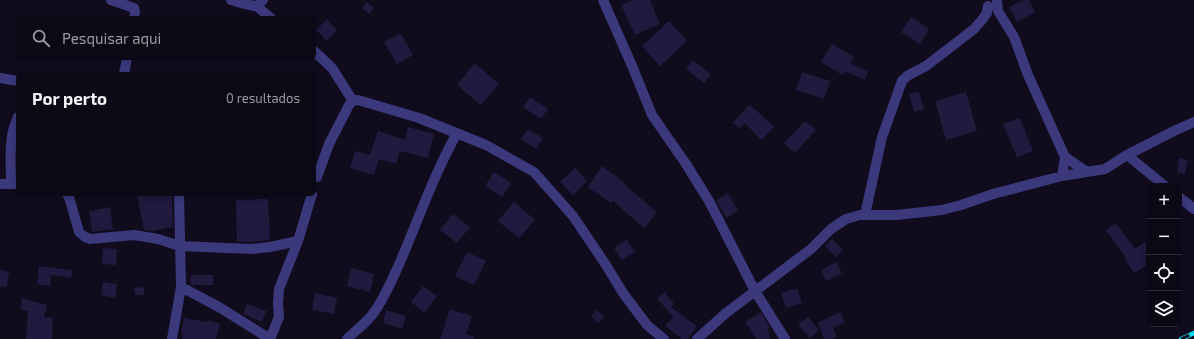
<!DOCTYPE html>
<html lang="pt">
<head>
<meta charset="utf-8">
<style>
	body { margin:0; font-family:"Exo 2",sans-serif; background:#15121f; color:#f1f3f6 }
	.controls { position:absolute; right:12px; bottom:12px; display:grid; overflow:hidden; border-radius:6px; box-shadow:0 2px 6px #0003 }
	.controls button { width:36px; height:36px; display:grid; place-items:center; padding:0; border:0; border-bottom:1px solid #2c2a35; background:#0c0916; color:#f1f3f6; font:20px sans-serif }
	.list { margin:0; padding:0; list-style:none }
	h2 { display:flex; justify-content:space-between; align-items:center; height:52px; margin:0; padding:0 16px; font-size:17px }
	h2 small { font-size:13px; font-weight:400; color:#9a9aa1 }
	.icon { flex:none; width:22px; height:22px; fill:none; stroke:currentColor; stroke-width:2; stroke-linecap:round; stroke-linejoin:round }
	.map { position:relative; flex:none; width:1194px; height:339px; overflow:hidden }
	.search { position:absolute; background:#0c0916; box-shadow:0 2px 6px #0003; left:16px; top:16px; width:300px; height:44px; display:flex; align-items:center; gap:10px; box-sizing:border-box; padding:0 14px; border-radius:6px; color:#9a9aa1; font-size:15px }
	.panel { position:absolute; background:#0c0916; box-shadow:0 2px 6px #0003; left:16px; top:72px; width:300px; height:124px; border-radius:6px }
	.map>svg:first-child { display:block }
	.building { fill:#21193e }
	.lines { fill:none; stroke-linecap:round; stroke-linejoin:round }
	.minor { stroke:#3b387c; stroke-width:10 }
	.rail-casing { stroke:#05d6ef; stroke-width:4.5 }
	.rail { stroke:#100c1e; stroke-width:3; stroke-dasharray:9; stroke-linecap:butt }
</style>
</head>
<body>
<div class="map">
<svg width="1194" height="339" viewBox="0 0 1194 339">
	<rect width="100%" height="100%" fill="#100c1e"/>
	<path class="building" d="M 633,0 L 650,0 L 660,24 L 635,35 L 621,5 Z
		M 1024,0 L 1029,0 L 1035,12 L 1017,22 L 1009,7 Z
		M 367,2 L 374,8 L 369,14 L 362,8 Z
		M 911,17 L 929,29 L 920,44 L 901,32 Z
		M 327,19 L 337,30 L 327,41 L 316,30 Z
		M 669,21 L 687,41 L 660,66 L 642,46 Z
		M 400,33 L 413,55 L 397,64 L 384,42 Z
		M 832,44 L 854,57 L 850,63 L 868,71 L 865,80 L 845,71 L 842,75 L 821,62 Z
		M 693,60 L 711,74 L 704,83 L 686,69 Z
		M 475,63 L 499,84 L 481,105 L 457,85 Z
		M 802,72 L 830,81 L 824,99 L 796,90 Z
		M 919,92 L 924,110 L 914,112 L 909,94 Z
		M 966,92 L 977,131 L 946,140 L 935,101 Z
		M 530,97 L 548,109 L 541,119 L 523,107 Z
		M 749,105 L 758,112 L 774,127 L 761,140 L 745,123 L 740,129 L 733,123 Z
		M 1020,118 L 1033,151 L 1017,157 L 1003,124 Z
		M 805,121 L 816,130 L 795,153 L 784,143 Z
		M 408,127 L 434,134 L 428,158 L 400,151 L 396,164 L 379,159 L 374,175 L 350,168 L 355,151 L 370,155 L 378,131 L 405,140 Z
		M 528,129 L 543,138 L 536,149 L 521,139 Z
		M 1179,158 L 1188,160 L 1185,174 L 1177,172 Z
		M 602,166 L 625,183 L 624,184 L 657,212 L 644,228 L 613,201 L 611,203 L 588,187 Z
		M 575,168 L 587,181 L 573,195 L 560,182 Z
		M 494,172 L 511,183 L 502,197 L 485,186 Z
		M 728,193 L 738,211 L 726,218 L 716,200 Z
		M 137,194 L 172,194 L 173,227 L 151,231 L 144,230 Z
		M 268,199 L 270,240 L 251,242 L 237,242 L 236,200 Z
		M 514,202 L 535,220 L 519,238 L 498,221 Z
		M 110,207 L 113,229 L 92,232 L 89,211 Z
		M 453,214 L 470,227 L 457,243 L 440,230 Z
		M 1116,223 L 1135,249 L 1149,239 L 1149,264 L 1134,273 L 1125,259 L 1126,258 L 1106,230 Z
		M 832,239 L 843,250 L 836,257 L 825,246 Z
		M 627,240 L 635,252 L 622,260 L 614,248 Z
		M 103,248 L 117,249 L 116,265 L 102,264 Z
		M 467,252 L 486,261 L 474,285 L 455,276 Z
		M 836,262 L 842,273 L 826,281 L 821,270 Z
		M 39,266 L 72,270 L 71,278 L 51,275 L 50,286 L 37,284 Z
		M 351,268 L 374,274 L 370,292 L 347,286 Z
		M 0,270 L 9,272 L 7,287 L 0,286 Z
		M 191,275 L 213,275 L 213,285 L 191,285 Z
		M 103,282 L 117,284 L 115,298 L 101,295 Z
		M 423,286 L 437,296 L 425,313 L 411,302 Z
		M 144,287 L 144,295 L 135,295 L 134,288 Z
		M 797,288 L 802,303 L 786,308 L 781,293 Z
		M 665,292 L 674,304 L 671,307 L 697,326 L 688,339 L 682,339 L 665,326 L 673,317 L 657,298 Z
		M 315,293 L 337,298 L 334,314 L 312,310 Z
		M 22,298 L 47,305 L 44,317 L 53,318 L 52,339 L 26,339 L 28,311 L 20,309 Z
		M 247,304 L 266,311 L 262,322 L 243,314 Z
		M 450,309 L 472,316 L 466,334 L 474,337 L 474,339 L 440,339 L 444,328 L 448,329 L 444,327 Z
		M 386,310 L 406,316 L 402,329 L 383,323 Z
		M 596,310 L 604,316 L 599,323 L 591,317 Z
		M 761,312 L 770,327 L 768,328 L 770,339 L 756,339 L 745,322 Z
		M 840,312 L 845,322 L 833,328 L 837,337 L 831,339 L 824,339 L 818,323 Z
		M 808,317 L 819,330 L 810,338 L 798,325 Z
		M 184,318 L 207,322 L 208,320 L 220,324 L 216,339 L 182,339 L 183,335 L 181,334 Z"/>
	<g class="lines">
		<path class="minor" d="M 111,0 L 134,8 L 135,12 L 134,18
			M 231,0 L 241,3 L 259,7
			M 263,0 L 259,4 L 259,7 L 260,9 L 271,18
			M 603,0 L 633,68 L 652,115 L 686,164 L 709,201 L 755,291 L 785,339
			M 997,2 L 998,11 L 1014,37 L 1028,75 L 1065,157 L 1062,176
			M 314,51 L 332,68 L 353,101
			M 124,74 L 127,58
			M 0,78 L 18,81
			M 1127,155 L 1165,186
			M 1065,157 L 1087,172
			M 314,177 L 317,177 L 329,144 L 346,111 L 349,105 L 353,101 L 358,100 L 419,118 L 486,145 L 534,172 L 573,216 L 606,265 L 623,293 L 647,325 L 664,339
			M 11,183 C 11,161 8,137 18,117
			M 0,184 L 18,184
			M 67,194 L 69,197 L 79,232 L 85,237 L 90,239 L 134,235 L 158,239 L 180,246 L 251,249 L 270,247 L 298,241 L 312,194
			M 179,194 L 181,287 L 219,307 L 270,339
			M 1179,197 L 1194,209
			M 865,215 L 882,137 L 902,81 L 907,76 L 926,66 L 943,53 L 974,29 L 982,20 L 987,13 L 988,6
			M 172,339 L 181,287
			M 270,339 L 279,317 L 278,302 L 279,289 L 298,241
			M 347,339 C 356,330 368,322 375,311 C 388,292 397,269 406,248 C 422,209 437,169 457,133
			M 697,339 L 726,313 L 811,249 L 831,229 L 846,219 L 860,215 L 896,215 L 942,210 L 961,205 L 993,194 L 1062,176 L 1105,169 L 1127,155 L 1174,131 L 1194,122"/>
		<g class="rail-casing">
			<path id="rail" d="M 1181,339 L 1194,333"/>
		</g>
		<use href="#rail" class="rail"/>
	</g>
</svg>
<div class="controls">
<button>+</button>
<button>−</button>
<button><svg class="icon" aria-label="locate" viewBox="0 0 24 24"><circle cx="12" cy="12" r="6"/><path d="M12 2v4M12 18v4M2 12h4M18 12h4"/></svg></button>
<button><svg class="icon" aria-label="layers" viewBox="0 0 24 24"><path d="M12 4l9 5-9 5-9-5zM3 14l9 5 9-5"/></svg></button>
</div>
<div class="search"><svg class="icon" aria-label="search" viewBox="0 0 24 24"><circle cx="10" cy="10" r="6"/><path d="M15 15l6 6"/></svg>Pesquisar aqui</div>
<section class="panel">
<h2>Por perto<small>0 resultados</small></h2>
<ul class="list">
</ul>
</section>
</div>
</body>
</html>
